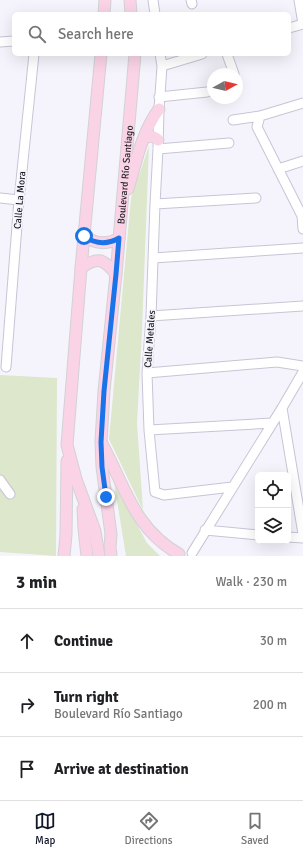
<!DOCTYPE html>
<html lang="en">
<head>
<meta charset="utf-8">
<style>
	body { margin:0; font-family:Signika,sans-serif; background:#f6f6f6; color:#202124 }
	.controls { position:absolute; right:12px; bottom:12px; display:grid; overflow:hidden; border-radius:6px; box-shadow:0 4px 16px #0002 }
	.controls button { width:36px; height:36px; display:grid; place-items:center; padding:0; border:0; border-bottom:1px solid #e0e0e0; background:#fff; color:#202124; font:20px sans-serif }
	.compass { position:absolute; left:207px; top:68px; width:36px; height:36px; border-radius:50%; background:#fff; box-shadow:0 4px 16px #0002; rotate:82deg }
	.stop { position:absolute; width:12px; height:12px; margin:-9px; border:3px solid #1a73e8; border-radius:50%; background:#fff }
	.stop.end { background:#1a73e8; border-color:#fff; box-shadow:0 1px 4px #0008 }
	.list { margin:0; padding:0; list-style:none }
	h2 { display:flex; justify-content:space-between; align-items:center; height:52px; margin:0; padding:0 16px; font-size:17px }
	h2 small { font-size:13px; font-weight:400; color:#757577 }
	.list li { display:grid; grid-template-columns:26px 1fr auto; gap:12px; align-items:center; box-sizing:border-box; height:64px; padding:0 16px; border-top:1px solid #e0e0e0 }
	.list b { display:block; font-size:15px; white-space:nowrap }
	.list p { margin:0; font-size:13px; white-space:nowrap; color:#757577 }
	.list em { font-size:13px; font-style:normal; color:#757577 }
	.icon { flex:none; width:22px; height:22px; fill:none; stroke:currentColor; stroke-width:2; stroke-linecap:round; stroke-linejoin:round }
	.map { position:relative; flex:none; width:303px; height:556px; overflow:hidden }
	.search { position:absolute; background:#fff; box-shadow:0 4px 16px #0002; left:12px; right:12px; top:12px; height:44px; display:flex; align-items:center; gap:10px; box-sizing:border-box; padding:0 14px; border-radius:6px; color:#757577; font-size:15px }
	.sheet { height:244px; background:#fff }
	nav { display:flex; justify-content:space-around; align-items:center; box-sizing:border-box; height:56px; border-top:1px solid #e0e0e0; background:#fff; font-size:11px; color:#757577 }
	nav a { display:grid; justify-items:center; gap:2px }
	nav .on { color:#111827 }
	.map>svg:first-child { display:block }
	.green { fill:#dce7cb }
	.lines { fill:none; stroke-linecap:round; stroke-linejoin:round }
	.minor-casing { stroke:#c7c5d5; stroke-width:11 }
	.major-casing { stroke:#d2d2d3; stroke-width:13 }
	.minor { stroke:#fff; stroke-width:9 }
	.major { stroke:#fad3e6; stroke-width:11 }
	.route { stroke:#1a73e8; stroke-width:5 }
	.labels { text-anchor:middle; stroke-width:3.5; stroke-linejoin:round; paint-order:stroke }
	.street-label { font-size:10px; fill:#201f25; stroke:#f5f4fd }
</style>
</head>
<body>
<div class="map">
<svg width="303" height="556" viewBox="0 0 303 556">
	<rect width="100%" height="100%" fill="#f5f4fd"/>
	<path class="green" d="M 149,146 L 142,330 L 137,423 L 143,510 L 109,439 L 131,198 Z
		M 0,375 L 57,378 L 56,556 L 0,552 Z
		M 114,482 L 147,543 L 160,556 L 126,556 Z"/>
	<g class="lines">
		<g class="minor-casing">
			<path id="minor" d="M 153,0 L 155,14
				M 191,0 L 192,4
				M 299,0 L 303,24
				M 289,28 L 303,24
				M 0,42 L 14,41
				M 160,54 L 162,66 L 159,109 L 158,149 L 155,204 L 151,316 L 147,373 L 149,430 L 155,492 L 164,495 L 232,487
				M 227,54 L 234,74
				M 162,66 L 202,54
				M 159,97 L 207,92
				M 260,116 L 257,127 L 302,216 L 303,229
				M 233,120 L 260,116 L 303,103
				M 158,149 L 229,143
				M 278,169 L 303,161
				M 0,198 L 19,200
				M 155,204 L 256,198
				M 153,258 L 303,248
				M 151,316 L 303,306
				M 6,367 L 19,200 L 34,54
				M 147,373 L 277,362 L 303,366
				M 282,408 L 303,534
				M 149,430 L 272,423
				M 0,480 L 10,494
				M 205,530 L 258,535
				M 288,537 L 303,538
				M 192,553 L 282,408 L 303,372"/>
		</g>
		<g class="major-casing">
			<g id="major">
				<path d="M 130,0 L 131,14"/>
				<path d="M 104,14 L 105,0"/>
				<path d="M 144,138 C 150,136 153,135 158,140"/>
				<path d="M 128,189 C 136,162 142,132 159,109"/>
				<path d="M 85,236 C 95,244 107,245 119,238"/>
				<path d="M 81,268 C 98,256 104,259 116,274"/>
				<path d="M 102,444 C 125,486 134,529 179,554"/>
				<path d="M 83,509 L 84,529 L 87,556"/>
				<path d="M 64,556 L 66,535 L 67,461"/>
				<path d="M 99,556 L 95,531 L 76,479 L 67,445 L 81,268 L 101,54"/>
				<path id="s1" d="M 111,556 L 110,547 L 111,534 L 102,467 L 101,441 L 104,391 L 116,274 L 135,54"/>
			</g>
		</g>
		<use href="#minor" class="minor"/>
		<use href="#major" class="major"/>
	</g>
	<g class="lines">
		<path class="route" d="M 84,236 C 95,244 107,245 119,238 L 116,274 L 104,391 L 101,442 L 102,467 L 106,497"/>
	</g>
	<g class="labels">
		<g class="street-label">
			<text dy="4" stroke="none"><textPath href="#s1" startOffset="383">Boulevard Río Santiago</textPath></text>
			<text transform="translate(19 200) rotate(-85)" y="4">Calle La Mora</text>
			<text transform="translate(149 339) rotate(-86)" y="4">Calle Metales</text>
		</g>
	</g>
</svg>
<div class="controls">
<button><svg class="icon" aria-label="locate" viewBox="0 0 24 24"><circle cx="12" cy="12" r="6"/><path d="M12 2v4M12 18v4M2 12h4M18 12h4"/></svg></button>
<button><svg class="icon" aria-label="layers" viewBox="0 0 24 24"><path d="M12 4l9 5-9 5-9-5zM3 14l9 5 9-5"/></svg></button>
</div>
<svg class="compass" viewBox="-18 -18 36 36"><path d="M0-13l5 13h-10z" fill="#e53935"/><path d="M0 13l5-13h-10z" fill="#757577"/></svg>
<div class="stop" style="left:84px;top:236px"></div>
<div class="stop end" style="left:106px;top:497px"></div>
<div class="search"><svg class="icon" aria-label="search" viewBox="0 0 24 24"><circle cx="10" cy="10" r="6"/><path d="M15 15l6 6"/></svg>Search here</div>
</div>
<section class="sheet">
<h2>3 min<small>Walk · 230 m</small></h2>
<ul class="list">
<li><svg class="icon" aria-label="ahead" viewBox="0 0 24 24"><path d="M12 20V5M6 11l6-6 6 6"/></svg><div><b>Continue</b></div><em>30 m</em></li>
<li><svg class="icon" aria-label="right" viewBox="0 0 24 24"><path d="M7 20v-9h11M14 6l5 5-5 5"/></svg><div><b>Turn right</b><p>Boulevard Río Santiago</p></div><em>200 m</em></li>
<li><svg class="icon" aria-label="arrive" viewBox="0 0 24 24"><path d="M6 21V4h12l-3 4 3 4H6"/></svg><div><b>Arrive at destination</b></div></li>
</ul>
</section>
<nav>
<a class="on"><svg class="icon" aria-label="map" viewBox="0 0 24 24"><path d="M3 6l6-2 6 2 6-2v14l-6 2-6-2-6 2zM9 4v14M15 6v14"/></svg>Map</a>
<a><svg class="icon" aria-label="directions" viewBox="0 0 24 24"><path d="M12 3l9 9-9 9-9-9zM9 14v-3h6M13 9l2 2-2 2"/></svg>Directions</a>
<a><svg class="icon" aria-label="saved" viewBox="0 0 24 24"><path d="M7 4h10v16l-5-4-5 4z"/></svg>Saved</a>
</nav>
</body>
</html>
